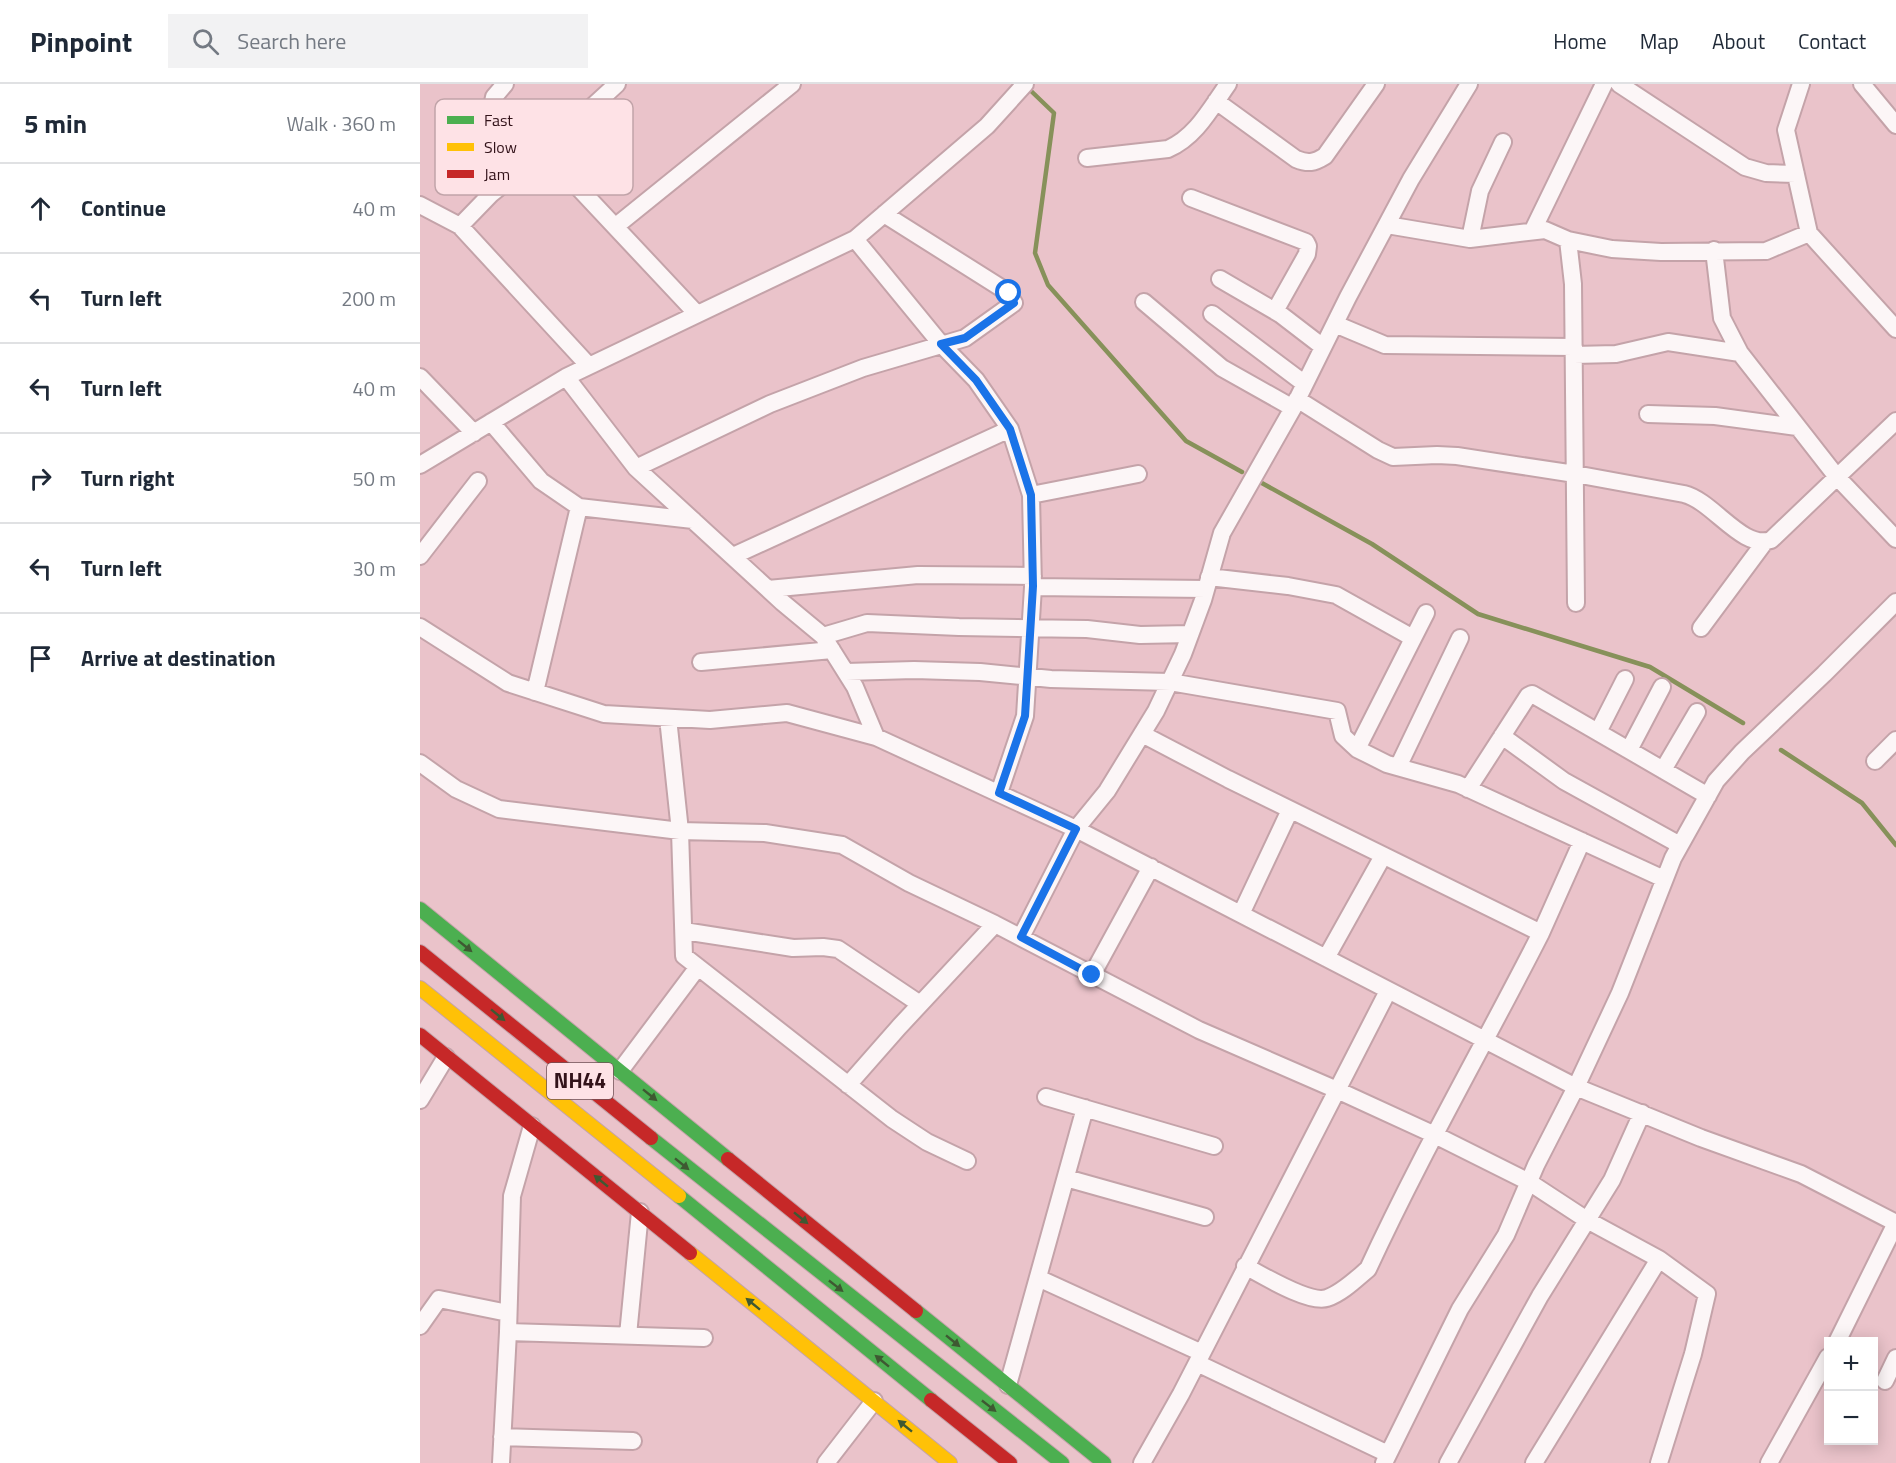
<!DOCTYPE html>
<html lang="en">
<head>
<meta charset="utf-8">
<style>
	body { margin:0; font-family:"Titillium Web",sans-serif; background:#f2f2f3; color:#1f2937 }
	.controls { position:absolute; right:18px; bottom:18px; display:grid; overflow:hidden; border-radius:0px; box-shadow:0 3px 15px #0003 }
	.controls button { width:54px; height:54px; display:grid; place-items:center; padding:0; border:0; border-bottom:2px solid #e0e1e3; background:#fff; color:#1f2937; font:30px sans-serif }
	.stop { position:absolute; width:18px; height:18px; margin:-14px; border:4px solid #1a73e8; border-radius:50%; background:#fff }
	.stop.end { background:#1a73e8; border-color:#fff; box-shadow:0 2px 6px #0008 }
	.list { margin:0; padding:0; list-style:none }
	h2 { display:flex; justify-content:space-between; align-items:center; height:78px; margin:0; padding:0 24px; font-size:26px }
	h2 small { font-size:20px; font-weight:400; color:#747a83 }
	.list li { display:grid; grid-template-columns:39px 1fr auto; gap:18px; align-items:center; box-sizing:border-box; height:90px; padding:0 24px; border-top:2px solid #e0e1e3 }
	.list b { display:block; font-size:22px; white-space:nowrap }
	.list em { font-size:20px; font-style:normal; color:#747a83 }
	.icon { flex:none; width:33px; height:33px; fill:none; stroke:currentColor; stroke-width:2; stroke-linecap:round; stroke-linejoin:round }
	.map { position:relative; flex:none; width:1476px; height:1379px; overflow:hidden }
	header { display:flex; align-items:center; gap:36px; box-sizing:border-box; height:84px; padding:0 30px; background:#fff; border-bottom:2px solid #e0e1e3 }
	header strong { font-size:28px }
	nav { display:flex; gap:33px; margin-inline-start:auto; font-size:21px }
	.search { width:420px; height:54px; background:#f2f2f3; display:flex; align-items:center; gap:15px; box-sizing:border-box; padding:0 21px; border-radius:0px; color:#747a83; font-size:22px }
	main { display:flex }
	aside { flex:1; background:#fff }
	.map>svg:first-child { display:block }
	.lines { fill:none; stroke-linecap:round; stroke-linejoin:round }
	.stream { stroke:#87915a; stroke-width:4.5 }
	.street-casing { stroke:#c4a3a9; stroke-width:20 }
	.fast-casing { stroke:#c4a3a9; stroke-width:16 }
	.slow-casing { stroke:#c4a3a9; stroke-width:16 }
	.jam-casing { stroke:#c4a3a9; stroke-width:16 }
	.street { stroke:#fcf6f7; stroke-width:16 }
	.fast { stroke:#4caf50; stroke-width:14 }
	.slow { stroke:#ffc107; stroke-width:14 }
	.jam { stroke:#c62828; stroke-width:14 }
	.oneway { fill:#3e5932 }
	.route { stroke:#1a73e8; stroke-width:8 }
	.labels { text-anchor:middle; stroke-width:6; stroke-linejoin:round; paint-order:stroke }
	.shield { fill:#fee2e6; stroke:#705157; stroke-width:1.5 }
	.shield-label { font-size:21px; font-weight:bold; fill:#33131a }
	.key { fill:#fee2e6; stroke:#c1a4a9; stroke-width:1.5 }
	.key-label { font-size:16px; fill:#33131a }
</style>
</head>
<body>
<header>
<strong>Pinpoint</strong>
<div class="search"><svg class="icon" aria-label="search" viewBox="0 0 24 24"><circle cx="10" cy="10" r="6"/><path d="M15 15l6 6"/></svg>Search here</div>
<nav><a>Home</a><a>Map</a><a>About</a><a>Contact</a></nav>
</header>
<main>
<aside>
<h2>5 min<small>Walk · 360 m</small></h2>
<ul class="list">
<li><svg class="icon" aria-label="ahead" viewBox="0 0 24 24"><path d="M12 20V5M6 11l6-6 6 6"/></svg><div><b>Continue</b></div><em>40 m</em></li>
<li><svg class="icon" aria-label="left" viewBox="0 0 24 24"><path d="M17 20v-9H6M10 6l-5 5 5 5"/></svg><div><b>Turn left</b></div><em>200 m</em></li>
<li><svg class="icon" aria-label="left" viewBox="0 0 24 24"><path d="M17 20v-9H6M10 6l-5 5 5 5"/></svg><div><b>Turn left</b></div><em>40 m</em></li>
<li><svg class="icon" aria-label="right" viewBox="0 0 24 24"><path d="M7 20v-9h11M14 6l5 5-5 5"/></svg><div><b>Turn right</b></div><em>50 m</em></li>
<li><svg class="icon" aria-label="left" viewBox="0 0 24 24"><path d="M17 20v-9H6M10 6l-5 5 5 5"/></svg><div><b>Turn left</b></div><em>30 m</em></li>
<li><svg class="icon" aria-label="arrive" viewBox="0 0 24 24"><path d="M6 21V4h12l-3 4 3 4H6"/></svg><div><b>Arrive at destination</b></div></li>
</ul>
</aside>
<div class="map">
<svg width="1476" height="1379" viewBox="0 0 1476 1379">
	<rect width="100%" height="100%" fill="#eac3ca"/>
	<g class="lines">
		<path class="stream" d="M 610,6 L 634,29 L 615,169 L 628,201 L 766,357 L 822,388
			M 840,398 L 952,460 L 1058,530 L 1230,583 L 1323,639
			M 1361,666 L 1442,719 L 1476,761"/>
		<g class="street-casing">
			<path id="street" d="M 85,0 L 74,13 L 73,18 L 76,23 L 124,67 L 277,230
				M 1199,0 L 1325,83 L 1346,89 L 1376,90
				M 1381,0 L 1366,46 L 1389,149 L 1476,245
				M 1442,0 L 1476,41
				M 796,17 L 876,75 C 888,80 894,79 905,72 L 956,0
				M 667,74 L 748,65 C 776,53 791,24 808,0
				M 771,114 L 886,158 L 888,162 L 887,170 L 855,227
				M 0,121 L 40,142 L 71,110 L 124,67 L 197,0
				M 967,141 L 1050,155 L 1125,146 L 1148,156 L 1192,165 L 1241,168 L 1346,167 L 1389,149
				M 40,142 L 169,282
				M 196,142 L 372,0
				M 1113,146 L 1184,0
				M 435,155 L 521,260 L 556,296 L 590,345 L 611,411 L 613,503 L 605,632 L 579,709
				M 1050,155 L 1060,107 L 1083,58
				M 1148,156 L 1153,200 L 1156,519
				M 800,195 L 860,230 L 903,263
				M 724,218 L 802,284 L 873,324
				M 792,230 L 885,300
				M 915,240 L 965,261 L 1154,263
				M 1320,269 L 1417,393 L 1476,337
				M 1154,271 L 1196,270 L 1248,258 L 1320,269 L 1302,234 L 1294,166
				M 0,293 L 54,349
				M 146,293 L 216,384 L 362,518 L 403,552 L 435,603 L 456,653
				M 877,315 L 958,366 L 973,373 L 1017,371 L 1037,372 L 1155,390 L 1264,410 C 1293,417 1322,466 1351,456 L 1417,393 L 1476,455
				M 1228,330 L 1295,332 L 1377,343
				M 71,338 L 121,397 L 159,423 L 273,436
				M 0,381 L 146,293 L 435,155 L 567,42 L 605,0
				M 216,384 L 350,320 L 443,284 L 545,254 L 594,219 L 586,207 L 464,130
				M 611,411 L 718,390
				M 0,472 L 58,397
				M 313,472 L 590,345
				M 789,493 L 868,502 L 916,511 L 993,554
				M 613,503 L 786,505
				M 348,505 L 498,491 L 613,492
				M 0,543 L 88,599 L 184,630 L 290,636 L 367,629 L 456,653 L 656,745 L 1156,1003 L 1281,1054 L 1381,1090 L 1476,1139
				M 1281,544 L 1344,459
				M 403,552 L 447,539 L 539,543 L 667,545 L 720,551 L 770,550
				M 281,578 L 412,566
				M 426,588 L 494,586 L 560,588 L 631,595 L 750,598 L 917,627 L 923,652 L 937,665 L 967,680 L 1038,700 L 1244,795
				M 115,608 L 159,423
				M 248,634 L 260,747 L 264,872 L 472,1035 L 507,1058 L 547,1077
				M 1178,648 L 1205,595
				M 722,650 L 808,695 L 1121,849 C 1064,961 1001,1070 948,1185 C 936,1195 922,1209 907,1214 C 889,1220 842,1191 825,1182
				M 1082,652 L 1144,697 L 1260,761
				M 937,665 L 1006,529
				M 1209,666 L 1242,603
				M 1455,677 L 1476,656
				M 0,679 L 36,705 L 79,725 L 260,747 L 345,749 L 422,761 L 489,799 L 575,840 L 779,946 L 917,1006 L 1015,1051 L 1109,1098 L 1167,1136 L 1239,1175
				M 978,683 L 1040,554
				M 1243,686 L 1277,628
				M 1048,705 L 1108,612 L 1112,610 L 1288,712
				M 821,830 L 870,726
				M 264,847 L 373,864 L 403,863 L 418,865 L 500,920
				M 1121,849 L 1162,757
				M 601,853 L 656,745 L 687,707 L 736,627 L 763,570 L 783,516 L 802,449 L 873,324 L 928,213 L 991,95 L 1049,0
				M 906,874 L 963,772
				M 672,891 L 731,783
				M 200,987 L 278,883
				M 428,1001 L 479,943 L 575,840
				M 626,1013 L 794,1062
				M 0,1016 L 26,973
				M 646,1094 L 785,1133
				M 618,1194 L 782,1269
				M 0,1242 L 19,1215 L 88,1229
				M 88,1248 L 284,1254
				M 208,1251 L 220,1128
				M 1417,1258 L 1476,1139
				M 777,1279 L 968,1370
				M 1465,1297 L 1476,1274
				M 588,1301 L 665,1024
				M 82,1353 L 213,1357
				M 81,1379 L 88,1248 L 92,1112 L 112,1042
				M 406,1379 L 454,1317
				M 722,1379 L 761,1310 L 968,907
				M 964,1379 L 1040,1225 L 1086,1151 L 1116,1081 L 1156,1003 L 1200,909 L 1253,774 L 1296,697 L 1322,668 L 1404,590 L 1476,518
				M 1028,1379 L 1120,1212 L 1192,1096 L 1222,1029
				M 1114,1379 L 1239,1175 L 1287,1210 L 1273,1270 L 1239,1379
				M 1349,1379 L 1408,1273"/>
		</g>
		<g class="fast-casing">
			<path id="fast" d="M 0,825 L 308,1075
				M 231,1054 L 642,1379
				M 259,1112 L 511,1316
				M 496,1227 L 684,1379"/>
		</g>
		<g class="slow-casing">
			<path id="slow" d="M 0,904 L 259,1112
				M 270,1169 L 530,1379"/>
		</g>
		<g class="jam-casing">
			<path id="jam" d="M 0,868 L 231,1054
				M 0,951 L 270,1169
				M 308,1075 L 496,1227
				M 511,1316 L 590,1379"/>
		</g>
		<use href="#street" class="street"/>
		<use href="#fast" class="fast"/>
		<use href="#slow" class="slow"/>
		<use href="#jam" class="jam"/>
	</g>
	<defs><path id="oneway-solid" d="M-6-.8H1V-3.2L6.5 0L1 3.2V.8H-6Z" transform="scale(1.5)"/></defs>
	<g class="oneway">
		<use href="#oneway-solid" transform="translate(45 862) rotate(39)"/>
		<use href="#oneway-solid" transform="translate(78 931) rotate(39)"/>
		<use href="#oneway-solid" transform="translate(230 1011) rotate(39)"/>
		<use href="#oneway-solid" transform="translate(262 1080) rotate(39)"/>
		<use href="#oneway-solid" transform="translate(181 1097) rotate(-141)"/>
		<use href="#oneway-solid" transform="translate(381 1134) rotate(39)"/>
		<use href="#oneway-solid" transform="translate(416 1202) rotate(38)"/>
		<use href="#oneway-solid" transform="translate(333 1220) rotate(-141)"/>
		<use href="#oneway-solid" transform="translate(533 1257) rotate(39)"/>
		<use href="#oneway-solid" transform="translate(462 1277) rotate(-141)"/>
		<use href="#oneway-solid" transform="translate(569 1322) rotate(38)"/>
		<use href="#oneway-solid" transform="translate(485 1342) rotate(-141)"/>
	</g>
	<g class="lines">
		<path class="route" d="M 589,209 L 594,219 L 545,254 L 521,260 L 556,296 L 590,345 L 611,411 L 613,502 L 605,632 L 579,709 L 656,745 L 601,853 L 672,891"/>
	</g>
	<g class="labels">
		<rect class="shield" x="127" y="979" width="66" height="36" rx="4.5"/>
		<g class="shield-label">
			<text x="160" y="1004">NH44</text>
		</g>
	</g>
	<rect x="15" y="15" width="198" height="96" rx="9" class="key"/>
	<rect x="27" y="32" width="27" height="8" fill="#4caf50"/>
	<rect x="27" y="59" width="27" height="8" fill="#ffc107"/>
	<rect x="27" y="86" width="27" height="8" fill="#c62828"/>
	<g class="key-label">
		<text x="64" y="42">Fast</text>
		<text x="64" y="69">Slow</text>
		<text x="64" y="96">Jam</text>
	</g>
</svg>
<div class="controls">
<button>+</button>
<button>−</button>
</div>
<div class="stop" style="left:589px;top:209px"></div>
<div class="stop end" style="left:672px;top:891px"></div>
</div>
</main>
</body>
</html>
